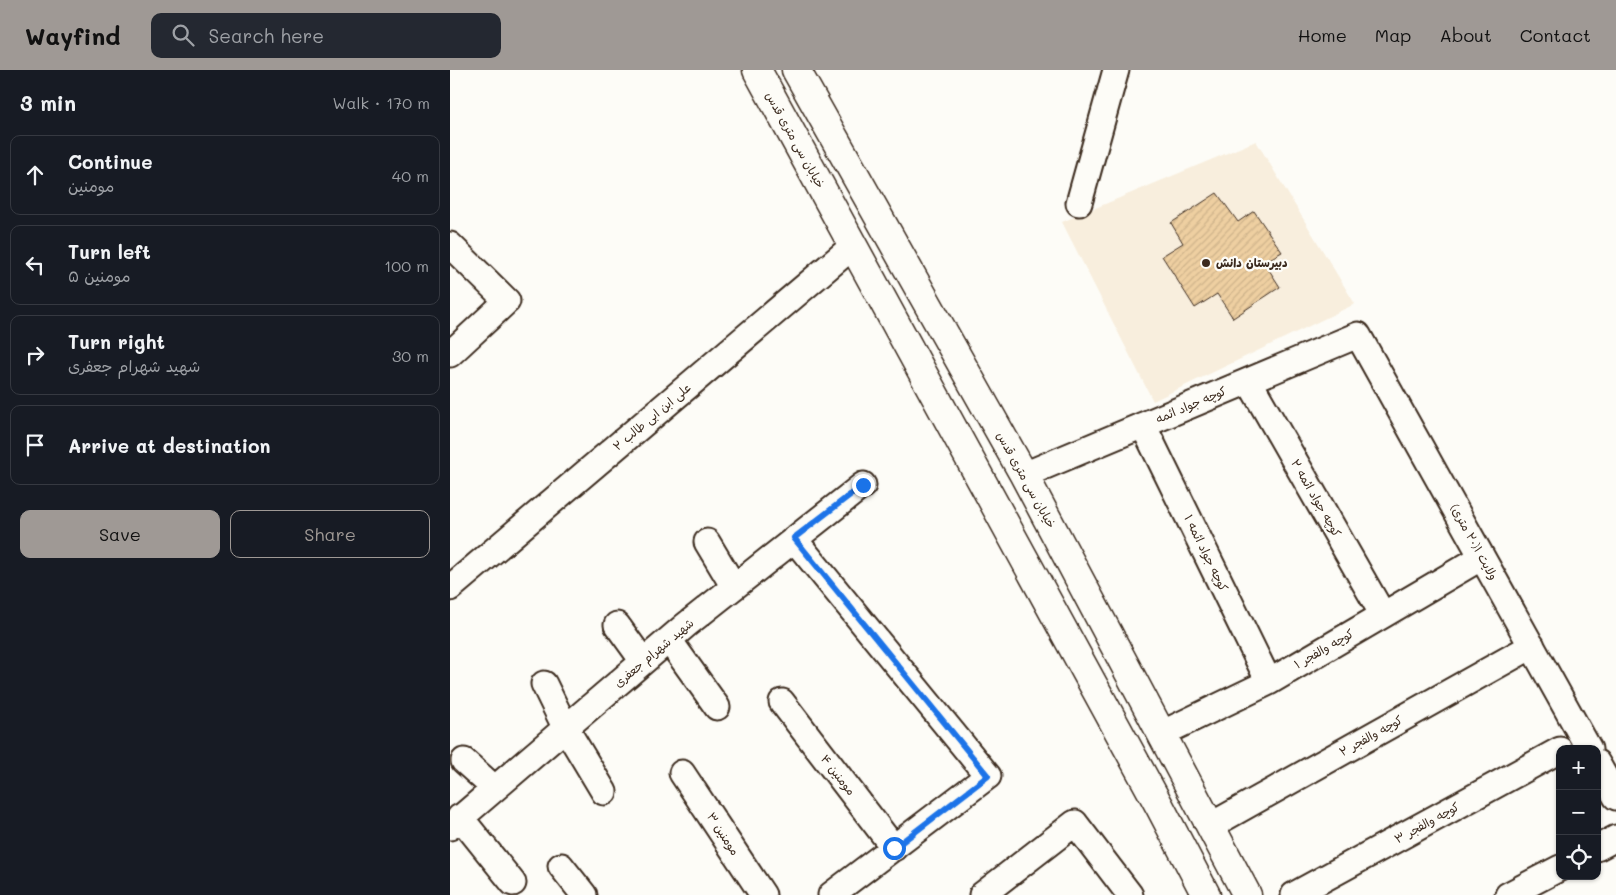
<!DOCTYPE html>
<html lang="en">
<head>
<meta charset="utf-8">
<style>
	body { margin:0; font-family:Mali,"Playpen Sans Arabic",sans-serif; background:#242831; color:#f1f3f6 }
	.controls { position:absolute; right:15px; bottom:15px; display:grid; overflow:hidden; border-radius:10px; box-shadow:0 1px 4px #0004 }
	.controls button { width:45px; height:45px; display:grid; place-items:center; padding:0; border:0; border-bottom:1px solid #363941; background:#171b24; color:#f1f3f6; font:25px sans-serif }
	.stop { position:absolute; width:15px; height:15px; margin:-11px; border:4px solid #1a73e8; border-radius:50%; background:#fff }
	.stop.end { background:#1a73e8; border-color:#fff; box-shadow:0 1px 5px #0008 }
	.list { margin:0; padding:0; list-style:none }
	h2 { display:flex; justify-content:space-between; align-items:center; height:65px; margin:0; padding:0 20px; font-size:21px }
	h2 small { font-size:16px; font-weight:400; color:#9ea1a6 }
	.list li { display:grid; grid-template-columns:32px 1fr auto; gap:15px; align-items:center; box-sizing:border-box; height:80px; margin:0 10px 10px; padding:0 10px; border:1px solid #363941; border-radius:10px }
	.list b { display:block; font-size:19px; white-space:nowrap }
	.list p { margin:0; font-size:16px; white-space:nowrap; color:#9ea1a6 }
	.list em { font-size:16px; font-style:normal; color:#9ea1a6 }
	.actions { display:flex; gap:10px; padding:15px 20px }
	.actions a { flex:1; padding:11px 0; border:1px solid #9f9995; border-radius:10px; text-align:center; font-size:18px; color:#9f9995 }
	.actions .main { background:#9f9995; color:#111 }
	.icon { flex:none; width:28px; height:28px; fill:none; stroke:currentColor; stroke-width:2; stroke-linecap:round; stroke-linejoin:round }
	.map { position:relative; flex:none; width:1166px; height:825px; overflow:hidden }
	header { display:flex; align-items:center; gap:30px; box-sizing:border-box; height:70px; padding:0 25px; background:#9f9995; color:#111 }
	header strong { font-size:24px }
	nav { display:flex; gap:28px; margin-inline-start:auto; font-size:18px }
	.search { width:350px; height:45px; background:#242831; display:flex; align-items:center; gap:12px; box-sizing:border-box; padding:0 18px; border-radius:10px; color:#9ea1a6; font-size:19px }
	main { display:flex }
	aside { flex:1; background:#171b24 }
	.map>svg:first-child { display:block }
	.built { fill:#f8eedd }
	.building { fill:url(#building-hatch); stroke:#3b2a1e }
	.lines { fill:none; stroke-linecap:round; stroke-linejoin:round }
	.street-casing { stroke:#3b2a1e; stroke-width:29 }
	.secondary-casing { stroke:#3b2a1e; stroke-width:31 }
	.street { stroke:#fdfcf7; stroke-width:25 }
	.secondary { stroke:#fdfcf7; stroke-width:28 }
	.route { stroke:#1a73e8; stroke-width:6 }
	.poi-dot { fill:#3b2a1e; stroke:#fdfcf7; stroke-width:2 }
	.labels { text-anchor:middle; stroke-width:4.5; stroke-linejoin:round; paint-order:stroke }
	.street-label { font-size:12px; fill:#3b2a1e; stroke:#fdfcf7 }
	.poi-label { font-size:12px; font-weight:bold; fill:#3b2a1e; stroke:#fdfcf7; text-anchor:start }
</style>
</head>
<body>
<header>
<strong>Wayfind</strong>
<div class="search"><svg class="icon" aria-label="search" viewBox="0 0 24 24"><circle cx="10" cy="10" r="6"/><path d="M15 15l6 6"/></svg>Search here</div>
<nav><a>Home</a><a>Map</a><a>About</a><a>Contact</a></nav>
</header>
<main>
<aside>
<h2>3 min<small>Walk · 170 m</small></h2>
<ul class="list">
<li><svg class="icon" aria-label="ahead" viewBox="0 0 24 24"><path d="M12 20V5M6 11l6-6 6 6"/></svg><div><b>Continue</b><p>مومنین</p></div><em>40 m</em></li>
<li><svg class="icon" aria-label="left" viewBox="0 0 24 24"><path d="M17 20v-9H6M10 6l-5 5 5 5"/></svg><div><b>Turn left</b><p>۵ مومنین</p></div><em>100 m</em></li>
<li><svg class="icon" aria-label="right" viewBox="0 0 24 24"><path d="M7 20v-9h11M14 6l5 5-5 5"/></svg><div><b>Turn right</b><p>شهید شهرام جعفری</p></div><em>30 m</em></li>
<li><svg class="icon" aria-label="arrive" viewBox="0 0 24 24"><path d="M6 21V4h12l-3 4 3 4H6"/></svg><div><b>Arrive at destination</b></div></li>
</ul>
<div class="actions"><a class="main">Save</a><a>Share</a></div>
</aside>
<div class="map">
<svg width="1166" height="825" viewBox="0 0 1166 825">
	<defs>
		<pattern id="building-hatch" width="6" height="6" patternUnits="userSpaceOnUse" patternTransform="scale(1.25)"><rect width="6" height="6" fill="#eecfa1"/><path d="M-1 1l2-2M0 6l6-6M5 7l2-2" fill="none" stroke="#cdb28a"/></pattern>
	</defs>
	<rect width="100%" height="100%" fill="#fdfcf7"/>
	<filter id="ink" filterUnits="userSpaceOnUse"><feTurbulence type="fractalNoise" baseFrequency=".02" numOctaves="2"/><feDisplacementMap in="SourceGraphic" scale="10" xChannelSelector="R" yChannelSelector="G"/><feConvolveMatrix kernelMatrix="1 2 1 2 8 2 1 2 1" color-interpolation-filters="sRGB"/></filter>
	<g filter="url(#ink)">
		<path class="built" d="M 806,71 L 905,234 L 703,331 L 612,152 Z"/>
		<path class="building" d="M 767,123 L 788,152 L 804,141 L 832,182 L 814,192 L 830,217 L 783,248 L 767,224 L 745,238 L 712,186 L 733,173 L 721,153 Z"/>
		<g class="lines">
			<g class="street-casing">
				<path id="street" d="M 629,133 L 666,0
					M 0,175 L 57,231 L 0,284
					M 799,311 L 933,545
					M 693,355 L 819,612
					M 574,405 L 908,265 L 1139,679
					M 344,469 L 538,706 L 381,825
					M 257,472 L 284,517
					M 0,518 L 403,176
					M 167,555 L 193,591
					M 219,570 L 267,637
					M 94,614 L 115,657 L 154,722
					M 332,632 L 444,778
					M 711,664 L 819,612 L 1032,487
					M 14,691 L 44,718
					M 1147,693 L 1166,727
					M 232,703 L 313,825
					M 10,747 L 63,813
					M 760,756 L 1082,576
					M 0,757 L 236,555 L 413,415
					M 1147,778 L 1166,768
					M 111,796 L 134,825
					M 532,825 L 625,753 L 680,825
					M 844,825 L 1110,680
					M 1058,825 L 1110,798"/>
			</g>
			<g class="secondary-casing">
				<path id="secondary" d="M 307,0 L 710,737 L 756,825
					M 346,0 L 574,405 L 797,825"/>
			</g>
			<use href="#street" class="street"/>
			<use href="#secondary" class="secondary"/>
		</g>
	</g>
	<g class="lines" filter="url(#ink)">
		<path class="route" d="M 413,415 L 344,468 L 538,706 L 444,778"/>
	</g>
	<circle class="poi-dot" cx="756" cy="193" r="5"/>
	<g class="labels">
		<g class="street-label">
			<text transform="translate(345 70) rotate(61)" y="4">خیابان سی متری قدس</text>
			<text transform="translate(741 335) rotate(-23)" y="4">کوچه جواد ائمه</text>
			<text transform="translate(202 347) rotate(-40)" y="4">علی ابن ابی طالب ۲</text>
			<text transform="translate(576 410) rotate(61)" y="4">خیابان سی متری قدس</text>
			<text transform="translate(866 428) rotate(60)" y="4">کوچه جواد ائمه ۲</text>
			<text transform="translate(1024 472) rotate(61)" y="4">ولایت ۱(۲۰ متری)</text>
			<text transform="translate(756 483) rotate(64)" y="4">کوچه جواد ائمه ۱</text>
			<text transform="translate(874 579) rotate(-30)" y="4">کوچه والفجر ۱</text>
			<text transform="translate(204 583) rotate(-40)" y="4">شهید شهرام جعفری</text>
			<text transform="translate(921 666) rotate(-29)" y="4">کوچه والفجر ۲</text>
			<text transform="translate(388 705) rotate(52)" y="4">مومنین ۴</text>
			<text transform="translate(977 753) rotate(-29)" y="4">کوچه والفجر ۳</text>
			<text transform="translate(273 764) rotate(57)" y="4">مومنین ۳</text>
		</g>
		<g class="poi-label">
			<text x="766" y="197">دبیرستان دانش</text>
		</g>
	</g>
</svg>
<div class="controls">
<button>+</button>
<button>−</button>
<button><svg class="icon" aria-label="locate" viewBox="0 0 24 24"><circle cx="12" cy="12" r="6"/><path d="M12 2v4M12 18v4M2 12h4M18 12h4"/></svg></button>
</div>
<div class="stop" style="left:444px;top:778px"></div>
<div class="stop end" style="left:413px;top:415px"></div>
</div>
</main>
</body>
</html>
